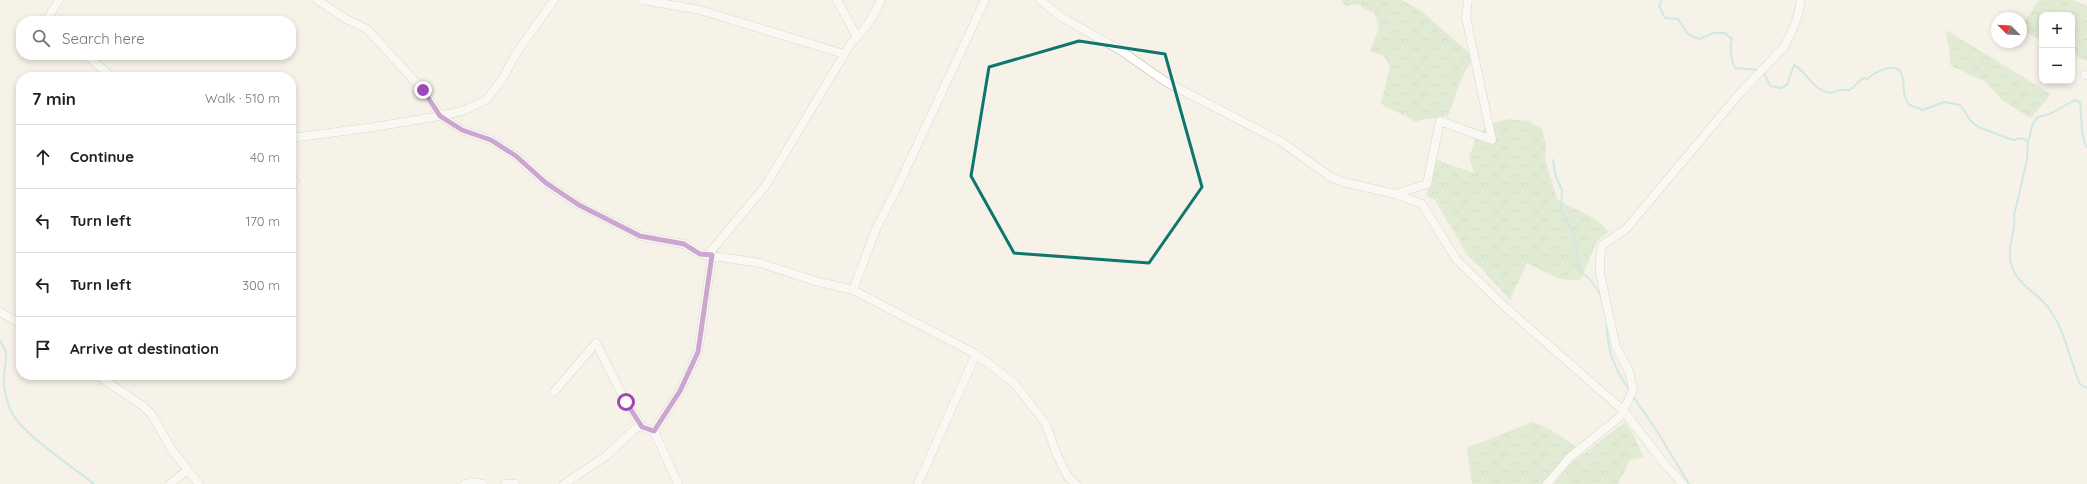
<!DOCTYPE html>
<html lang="en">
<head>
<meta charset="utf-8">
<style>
	body { margin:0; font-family:Quicksand,sans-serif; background:#f6f6f6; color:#202124 }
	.controls { position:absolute; right:12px; top:12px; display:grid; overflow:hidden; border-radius:8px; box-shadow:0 2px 6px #0003 }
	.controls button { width:36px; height:36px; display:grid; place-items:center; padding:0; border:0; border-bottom:1px solid #e0e0e0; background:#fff; color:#202124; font:20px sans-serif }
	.compass { position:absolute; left:1991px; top:12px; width:36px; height:36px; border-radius:50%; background:#fff; box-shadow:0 2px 6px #0003; rotate:294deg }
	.stop { position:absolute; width:12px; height:12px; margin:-9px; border:3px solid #9c48b7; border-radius:50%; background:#fff }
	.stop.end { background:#9c48b7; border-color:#fff; box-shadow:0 1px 4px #0008 }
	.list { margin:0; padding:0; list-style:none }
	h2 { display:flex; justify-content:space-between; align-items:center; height:52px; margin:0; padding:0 16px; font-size:17px }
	h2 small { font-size:13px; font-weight:400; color:#757577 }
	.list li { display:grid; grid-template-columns:26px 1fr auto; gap:12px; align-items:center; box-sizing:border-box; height:64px; padding:0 16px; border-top:1px solid #e0e0e0 }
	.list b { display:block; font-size:15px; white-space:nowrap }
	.list em { font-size:13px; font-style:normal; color:#757577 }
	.icon { flex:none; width:22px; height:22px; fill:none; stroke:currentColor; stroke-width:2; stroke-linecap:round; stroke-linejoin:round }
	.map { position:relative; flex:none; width:2087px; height:484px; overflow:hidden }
	.search { position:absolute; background:#fff; box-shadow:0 2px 6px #0003; left:16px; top:16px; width:280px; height:44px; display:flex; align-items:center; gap:10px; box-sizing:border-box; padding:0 14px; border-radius:16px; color:#757577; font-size:15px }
	.panel { position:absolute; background:#fff; box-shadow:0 2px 6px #0003; left:16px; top:72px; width:280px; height:308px; border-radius:16px }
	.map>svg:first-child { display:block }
	.forest { fill:url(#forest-crowns) }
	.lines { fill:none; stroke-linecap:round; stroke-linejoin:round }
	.stream { stroke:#a2dcde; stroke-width:2 }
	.minor-casing { stroke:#bbb7ae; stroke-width:9 }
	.minor { stroke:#fff; stroke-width:8 }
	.route { stroke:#9c48b7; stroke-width:5 }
	.marked { fill:none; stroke:#0f766e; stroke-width:3; stroke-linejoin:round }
</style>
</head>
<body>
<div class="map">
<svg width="2087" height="484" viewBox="0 0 2087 484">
	<defs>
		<pattern id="forest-crowns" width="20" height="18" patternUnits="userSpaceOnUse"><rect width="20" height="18" fill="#c8dfb9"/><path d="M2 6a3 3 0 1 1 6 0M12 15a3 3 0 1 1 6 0" fill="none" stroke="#acbf9f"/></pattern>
	</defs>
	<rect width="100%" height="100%" fill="#f6f2e8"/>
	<path class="forest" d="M 1341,0 L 1402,0 L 1421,11 L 1474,57 L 1461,79 L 1448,116 L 1415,121 L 1381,104 L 1390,67 L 1384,56 L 1370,51 L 1379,28 L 1374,12 L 1366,10 L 1359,4 L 1346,6 Z
		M 2039,0 L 2073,0 L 2087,6 L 2087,61 L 2072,54 L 2072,15 L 2042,15 L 2042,40 L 2022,31 L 2023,23 Z
		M 1946,30 L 2051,94 L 2031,118 L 2003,101 L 1986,82 L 1951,66 Z
		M 1509,119 L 1528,121 L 1542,129 L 1546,145 L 1545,159 L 1557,199 C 1575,210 1595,215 1609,232 L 1597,241 L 1581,279 C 1560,284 1545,271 1527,263 L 1510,300 L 1482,269 L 1468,256 L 1435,200 L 1426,195 L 1437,160 L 1474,173 L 1469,157 L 1476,137 L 1490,124 Z
		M 1533,422 L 1551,430 L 1577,447 L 1542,484 L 1472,484 L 1467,448 Z
		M 1625,422 L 1632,432 L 1643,457 L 1630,460 L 1618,484 L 1554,484 L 1569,465 Z"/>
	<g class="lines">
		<path class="stream" d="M 1662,0 L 1659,6 L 1665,18 L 1678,19 L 1688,34 L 1699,39 L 1714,33 L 1725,33 L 1732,39 C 1729,50 1731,58 1735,68 L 1758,70
			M 1764,73 L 1770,86 L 1781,88 L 1787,85 L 1794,65 C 1808,72 1811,90 1831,93 L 1840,90 L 1850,90 L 1863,78 L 1867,79 C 1874,73 1881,69 1890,68 C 1907,66 1902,87 1905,97 C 1906,100 1908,103 1909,105 L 1923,110 L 1944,102 L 1960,105 L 1971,121 L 1978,127 L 2013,140 L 2022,138 L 2028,142 L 2027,160 L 2014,216 C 2017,230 2005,248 2012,267 C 2019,287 2039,293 2050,310 C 2065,331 2070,360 2080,384 L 2087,388
			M 2028,142 L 2033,123 L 2038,117 L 2050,114 L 2075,100 L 2080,102 C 2082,113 2080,139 2087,147
			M 1553,160 L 1556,177 L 1562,190 L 1561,209 L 1574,234 L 1579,266 L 1582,273 L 1589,278 L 1602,297
			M 1607,323 C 1606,348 1616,372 1630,391
			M 0,341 C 10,353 5,361 4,375 C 3,384 6,397 9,406 C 16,431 72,466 94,484
			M 1632,395 L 1655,428 L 1689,484"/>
		<g class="minor-casing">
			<path id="minor" d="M 317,0 L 346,19 L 367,29 L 423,90 L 440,116 L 462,130 L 491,140 L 516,156 L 546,183 L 579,205 L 640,236 L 684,244 L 700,254 L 760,263 L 815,281 L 853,290 L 976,354 L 1014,383 L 1046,424 L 1057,455 L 1068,477 L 1076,484
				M 643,0 L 700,10 L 844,54
				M 837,0 L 857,37
				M 1040,0 L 1063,18 L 1120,50 L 1166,82 L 1282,142 L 1329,176 L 1343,182 L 1395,194 L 1422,204 L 1456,259 L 1504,306 L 1624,411 L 1663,462 L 1683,484
				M 46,21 L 59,0
				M 86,55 L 112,77
				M 2085,75 L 2087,75
				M 291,138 L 374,127 L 440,116 L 465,110 L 486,100 L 502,80 L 515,55 L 554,0
				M 291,175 L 294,181 L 291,184
				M 1395,194 L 1427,184 L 1440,121 L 1492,140 L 1466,17 L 1468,0
				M 853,290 L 876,229 L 898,186 L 985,0
				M 0,312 L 21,324
				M 97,375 L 143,406 L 152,415 L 172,450 L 199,484
				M 554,392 L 596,343 L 626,402 L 642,427
				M 170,484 L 187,470
				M 464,484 L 471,482 L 483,484
				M 505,484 L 515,484
				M 564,484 L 606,456 L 636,428 L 642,427 L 654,431
				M 678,484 L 654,431 L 680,391 L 698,352 L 712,255 L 711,251 L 766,185 L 851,43 C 865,31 873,17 881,0
				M 918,484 L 976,354
				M 1547,484 L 1570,457 L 1622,415 L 1633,389 L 1629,371 L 1616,347 L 1606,302 L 1600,272 L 1600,259 L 1602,245 L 1626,229 L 1740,93 L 1785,46 L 1797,19 L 1801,0"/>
		</g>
		<use href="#minor" class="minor"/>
	</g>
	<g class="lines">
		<path class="route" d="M 423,90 L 440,116 L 462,130 L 491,140 L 516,156 L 546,183 L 579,205 L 640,236 L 684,244 L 700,254 L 712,255 L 698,352 L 680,391 L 654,431 L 642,427 L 626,402"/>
	</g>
	<path d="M0 0H2087V484H0ZM 1079,41 L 1165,54 L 1202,187 L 1149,263 L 1014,253 L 971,176 L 989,67 Z" fill="#f6f2e8" fill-opacity=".55" fill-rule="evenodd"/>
	<path class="marked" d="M 1079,41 L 1165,54 L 1202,187 L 1149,263 L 1014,253 L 971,176 L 989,67 Z"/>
</svg>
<div class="controls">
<button>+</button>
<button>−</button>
</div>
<svg class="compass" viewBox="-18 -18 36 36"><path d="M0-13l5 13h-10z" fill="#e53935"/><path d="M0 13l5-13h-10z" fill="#757577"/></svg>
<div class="stop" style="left:626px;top:402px"></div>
<div class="stop end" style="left:423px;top:90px"></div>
<div class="search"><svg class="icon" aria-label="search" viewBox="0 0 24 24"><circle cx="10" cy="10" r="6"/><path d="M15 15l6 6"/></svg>Search here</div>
<section class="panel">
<h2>7 min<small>Walk · 510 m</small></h2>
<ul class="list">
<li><svg class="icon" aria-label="ahead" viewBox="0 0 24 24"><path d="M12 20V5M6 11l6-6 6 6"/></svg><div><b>Continue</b></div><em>40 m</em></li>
<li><svg class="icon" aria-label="left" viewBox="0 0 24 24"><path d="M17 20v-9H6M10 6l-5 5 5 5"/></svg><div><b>Turn left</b></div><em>170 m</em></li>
<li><svg class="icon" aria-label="left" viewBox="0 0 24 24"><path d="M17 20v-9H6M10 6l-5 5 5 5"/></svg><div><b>Turn left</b></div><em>300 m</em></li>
<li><svg class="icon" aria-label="arrive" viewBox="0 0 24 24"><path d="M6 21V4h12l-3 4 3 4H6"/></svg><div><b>Arrive at destination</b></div></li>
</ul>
</section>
</div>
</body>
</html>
